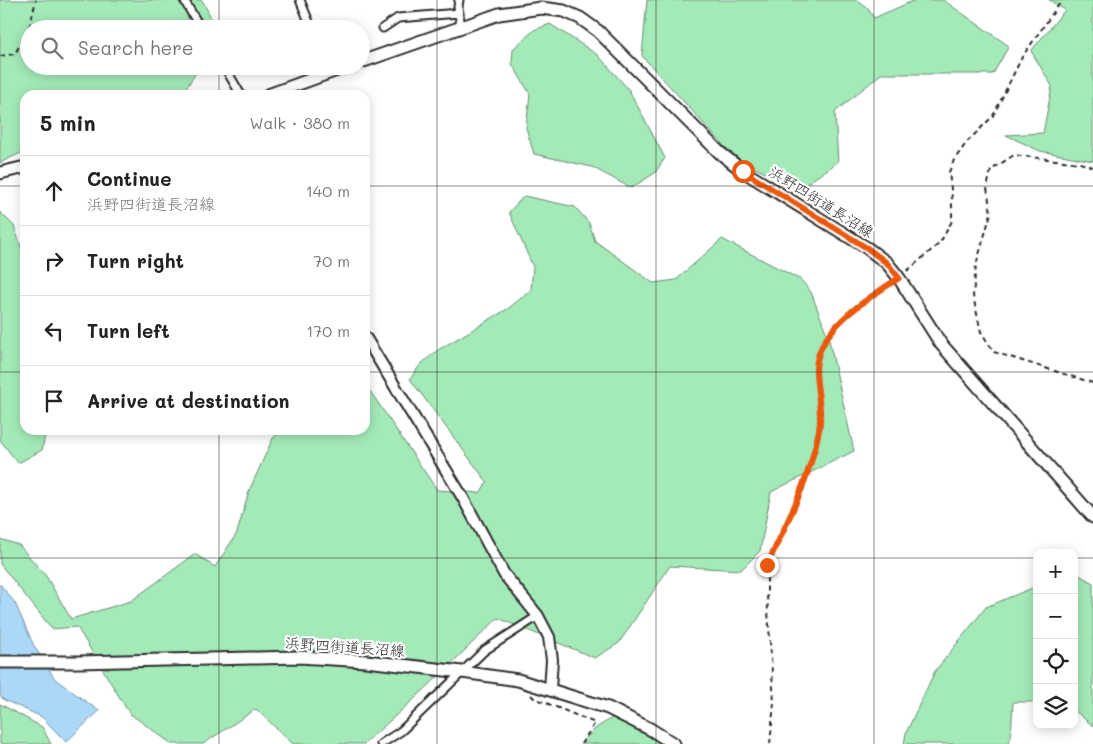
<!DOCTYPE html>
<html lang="en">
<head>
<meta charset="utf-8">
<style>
	body { margin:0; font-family:Mali,"Klee One",sans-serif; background:#f2f2f2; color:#222 }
	.controls { position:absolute; right:15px; bottom:15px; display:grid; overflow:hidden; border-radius:10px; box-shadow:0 2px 12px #0003 }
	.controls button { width:45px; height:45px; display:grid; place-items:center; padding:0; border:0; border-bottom:1px solid #e0e0e0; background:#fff; color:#222; font:25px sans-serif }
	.stop { position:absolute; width:15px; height:15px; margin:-11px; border:4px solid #ea580c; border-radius:50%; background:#fff }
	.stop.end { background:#ea580c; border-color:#fff; box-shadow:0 1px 5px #0008 }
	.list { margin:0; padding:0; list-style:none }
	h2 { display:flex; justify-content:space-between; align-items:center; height:65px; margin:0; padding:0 20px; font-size:21px }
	h2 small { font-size:16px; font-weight:400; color:#767676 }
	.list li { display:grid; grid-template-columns:32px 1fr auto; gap:15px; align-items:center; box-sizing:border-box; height:70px; padding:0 20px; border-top:1px solid #e0e0e0 }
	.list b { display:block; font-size:19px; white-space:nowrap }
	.list p { margin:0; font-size:16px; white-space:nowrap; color:#767676 }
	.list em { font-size:16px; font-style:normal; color:#767676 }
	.icon { flex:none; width:28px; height:28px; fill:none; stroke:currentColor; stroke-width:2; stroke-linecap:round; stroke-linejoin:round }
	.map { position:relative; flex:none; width:1093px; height:744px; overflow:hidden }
	.search { position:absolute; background:#fff; box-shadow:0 2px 12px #0003; left:20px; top:20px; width:350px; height:55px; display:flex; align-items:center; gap:12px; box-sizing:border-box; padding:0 18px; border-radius:28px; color:#767676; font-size:19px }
	.panel { position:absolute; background:#fff; box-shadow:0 2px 12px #0003; left:20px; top:90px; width:350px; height:345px; border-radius:15px }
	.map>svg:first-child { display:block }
	.green { fill:#a3eab8; stroke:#678a72 }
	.water { fill:#aad8f6; stroke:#7793a5 }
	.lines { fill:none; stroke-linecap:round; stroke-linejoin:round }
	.street-casing { stroke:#2b2b2b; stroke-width:11 }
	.secondary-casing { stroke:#2b2b2b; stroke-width:14 }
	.primary-casing { stroke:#2b2b2b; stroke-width:15 }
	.path { stroke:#2b2b2b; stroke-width:2; stroke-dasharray:5 4; stroke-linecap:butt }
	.street { stroke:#fff; stroke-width:7 }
	.secondary { stroke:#fff; stroke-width:10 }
	.primary { stroke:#fff; stroke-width:11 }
	.route { stroke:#ea580c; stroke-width:6 }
	.grid { fill:none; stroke:#2b2b2b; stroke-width:1; stroke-opacity:0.55 }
	.labels { text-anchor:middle; stroke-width:4.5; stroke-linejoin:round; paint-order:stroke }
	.street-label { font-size:15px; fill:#2b2b2b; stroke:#fff }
</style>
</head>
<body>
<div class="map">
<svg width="1093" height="744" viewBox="0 0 1093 744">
	<rect width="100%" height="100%" fill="#fff"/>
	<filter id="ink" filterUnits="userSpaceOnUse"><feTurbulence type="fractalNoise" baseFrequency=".02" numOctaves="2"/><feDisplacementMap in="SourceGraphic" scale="10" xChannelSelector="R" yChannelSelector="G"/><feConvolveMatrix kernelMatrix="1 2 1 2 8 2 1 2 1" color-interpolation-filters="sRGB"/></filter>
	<g filter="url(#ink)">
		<path class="green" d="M 0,0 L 202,0 L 217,29 L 29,29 L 29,66 L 200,66 L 182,95 L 25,95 L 25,151 L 0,163 Z
			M 647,0 L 857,0 L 868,9 L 874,18 L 915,0 L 943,0 L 1009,46 L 993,74 L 881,74 L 835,112 L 838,162 L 799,189 L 736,159 L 642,56 Z
			M 1049,0 L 1093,0 L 1093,161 L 1040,151 L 1006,135 L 1043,133 L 1052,86 L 1031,51 L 1065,10 Z
			M 550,24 L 598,55 L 629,90 L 665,158 L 655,173 L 631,188 L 592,167 L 534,154 L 526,128 L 530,94 L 512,64 L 513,49 L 534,30 Z
			M 524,196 L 575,207 L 589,223 L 595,241 L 653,283 L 676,280 L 722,239 L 801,280 L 811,292 L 829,340 L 854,451 L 771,492 L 760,551 L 741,570 L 670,566 L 619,643 L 595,658 L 498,618 L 423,691 L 364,744 L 293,744 L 256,709 L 203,744 L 172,744 L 129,713 L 77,627 L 52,629 L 0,564 L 0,539 L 19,545 L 46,576 L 71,619 L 131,601 L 195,554 L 215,567 L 237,533 L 249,491 L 273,438 L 282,430 L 365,430 L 365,393 L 370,391 L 437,490 L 480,493 L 487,482 L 410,379 L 421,364 L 438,350 L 509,308 L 531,290 L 533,267 L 509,212 Z
			M 0,212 L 14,226 L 25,258 L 25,430 L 46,430 L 42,450 L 18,463 L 0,440 Z
			M 1074,572 L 1093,583 L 1093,726 L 1074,710 Z
			M 1037,586 L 1037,702 L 1013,702 L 1011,737 L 1007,744 L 904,744 L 906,733 L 935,671 L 986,607 Z
			M 0,704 L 42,727 L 51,744 L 0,744 Z
			M 623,711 L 676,744 L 580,744 L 596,728 Z"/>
		<path class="water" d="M 0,584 L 15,603 L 34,646 L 55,679 L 99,711 L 66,742 L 42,717 L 4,700 L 0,696 Z"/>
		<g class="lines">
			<g class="street-casing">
				<path id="street" d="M 184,0 L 201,29
					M 300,0 L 312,29
					M 459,0 L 458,7 L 461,27
					M 383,28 L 398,18 L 459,13
					M 224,66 L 241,95
					M 381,744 L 401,731 L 485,650 L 538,616"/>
			</g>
			<g class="secondary-casing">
				<path id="secondary" d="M 365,337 L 463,498 L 504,574 L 538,616 L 549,637 L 552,660 L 550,689"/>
			</g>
			<g class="primary-casing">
				<path id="primary" d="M 361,62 L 499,14 L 541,8 L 564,11 L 580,18 L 598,31 L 719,152 L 743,171 L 867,248 L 887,263 L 899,278 L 941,344 L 1093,517
					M 268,95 L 348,66
					M 0,173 L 25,167
					M 0,662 L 78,662 L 299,657 L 366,661 L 462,672 L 518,680 L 608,708 L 650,729 L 674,744"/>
			</g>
			<path class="path" d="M 0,56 L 15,54 L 30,25 L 36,0
				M 1093,167 L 1080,163 L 1014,155 L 991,170 L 987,188 L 991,213 L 976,265 L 973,296 L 981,332 L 994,352 L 1093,383
				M 907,271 L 940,243 L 952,221 L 952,198 L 949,172 L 954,160 L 967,142 L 993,116 L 1022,57 L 1062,0
				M 531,695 L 534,698 L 595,723 L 581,744
				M 770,744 L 774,703 L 767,595 L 767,565 L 803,489 L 820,429 L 816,368 L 823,342 L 837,325 L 858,305 L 891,283"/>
			<use href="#street" class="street"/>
			<use href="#secondary" class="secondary"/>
			<use href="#primary" class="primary"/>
		</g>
	</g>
	<g class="lines" filter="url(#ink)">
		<path class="route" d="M 743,171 L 867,248 L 887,263 L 899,278 C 870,297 816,329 816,370 C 816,389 823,411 819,430 C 810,478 788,521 767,565"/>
	</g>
	<path class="grid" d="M 219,0 L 219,29M 437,0 L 437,744M 656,0 L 656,744M 874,0 L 874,744M 219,66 L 219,95M 0,186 L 25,186M 365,186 L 1093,186M 0,372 L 25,372M 365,372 L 1093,372M 219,430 L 219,744M 0,558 L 1037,558M 1074,558 L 1093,558"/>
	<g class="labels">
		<g class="street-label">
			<text transform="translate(821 202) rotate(32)" y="5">浜野四街道長沼線</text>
			<text transform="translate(345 647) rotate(4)" y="5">浜野四街道長沼線</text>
		</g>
	</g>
</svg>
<div class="controls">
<button>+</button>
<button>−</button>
<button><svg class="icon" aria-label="locate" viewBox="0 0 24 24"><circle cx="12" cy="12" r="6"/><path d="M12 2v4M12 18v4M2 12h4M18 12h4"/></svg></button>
<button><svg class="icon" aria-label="layers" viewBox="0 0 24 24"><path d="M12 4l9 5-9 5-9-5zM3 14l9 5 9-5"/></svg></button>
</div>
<div class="stop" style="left:743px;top:171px"></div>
<div class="stop end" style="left:767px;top:565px"></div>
<div class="search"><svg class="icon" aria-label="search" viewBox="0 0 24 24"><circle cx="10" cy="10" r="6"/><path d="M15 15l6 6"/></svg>Search here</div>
<section class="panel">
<h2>5 min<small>Walk · 380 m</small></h2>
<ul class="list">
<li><svg class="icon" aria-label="ahead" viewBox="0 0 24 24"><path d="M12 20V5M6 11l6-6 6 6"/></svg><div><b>Continue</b><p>浜野四街道長沼線</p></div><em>140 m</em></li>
<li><svg class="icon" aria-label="right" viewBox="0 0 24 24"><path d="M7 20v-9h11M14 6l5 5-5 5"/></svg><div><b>Turn right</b></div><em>70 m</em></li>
<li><svg class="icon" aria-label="left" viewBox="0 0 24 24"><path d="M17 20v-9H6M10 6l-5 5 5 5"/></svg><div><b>Turn left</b></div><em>170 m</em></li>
<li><svg class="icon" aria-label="arrive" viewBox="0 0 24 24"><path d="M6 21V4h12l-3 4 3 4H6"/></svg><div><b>Arrive at destination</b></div></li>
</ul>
</section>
</div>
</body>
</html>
